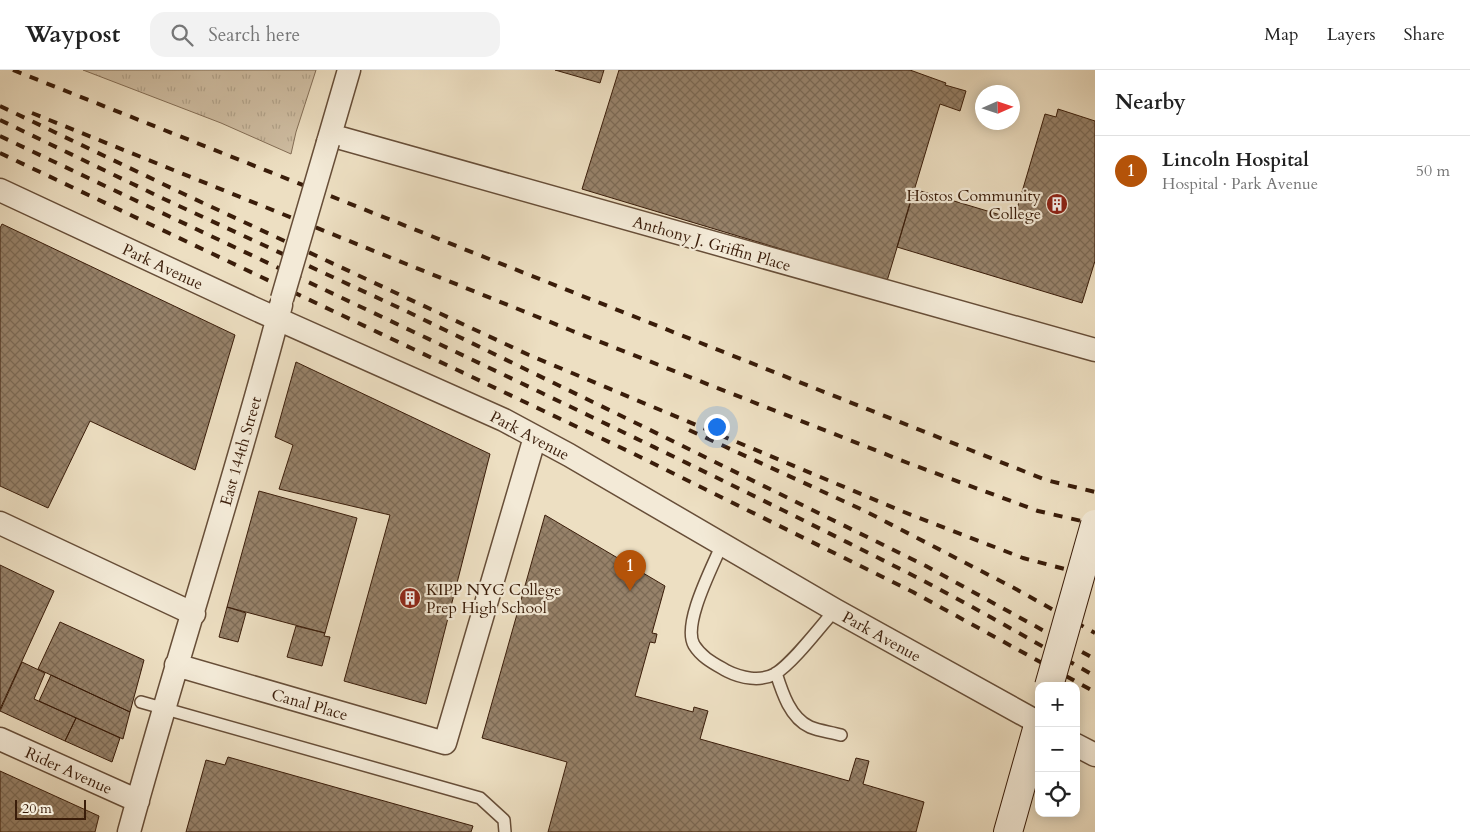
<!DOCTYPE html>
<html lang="en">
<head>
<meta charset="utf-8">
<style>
	body { margin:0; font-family:Cardo,serif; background:#f2f2f2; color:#222 }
	.controls { position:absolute; right:15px; bottom:15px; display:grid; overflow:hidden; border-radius:10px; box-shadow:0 2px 12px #0003 }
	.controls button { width:45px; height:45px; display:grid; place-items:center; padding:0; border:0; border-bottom:1px solid #e0e0e0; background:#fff; color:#222; font:25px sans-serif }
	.compass { position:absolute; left:975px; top:15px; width:45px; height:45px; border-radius:50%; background:#fff; box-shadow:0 2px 12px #0003; rotate:87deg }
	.scale { position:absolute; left:15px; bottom:12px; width:71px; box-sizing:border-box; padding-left:5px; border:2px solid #3a1d0a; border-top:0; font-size:14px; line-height:18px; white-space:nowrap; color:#3a1d0a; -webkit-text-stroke:4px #f3ead7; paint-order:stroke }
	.you { position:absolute; left:716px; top:356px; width:18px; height:18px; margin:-12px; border:4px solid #fff; border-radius:50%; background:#1a73e8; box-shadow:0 0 0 8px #1a73e833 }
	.badge { display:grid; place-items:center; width:32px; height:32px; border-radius:50%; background:#b45309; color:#fff; font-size:16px; font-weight:700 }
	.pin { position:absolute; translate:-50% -41px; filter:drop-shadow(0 1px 2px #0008) }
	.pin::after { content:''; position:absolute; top:26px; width:18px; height:15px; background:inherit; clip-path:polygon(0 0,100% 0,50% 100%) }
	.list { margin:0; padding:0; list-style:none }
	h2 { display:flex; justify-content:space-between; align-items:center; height:65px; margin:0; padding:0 20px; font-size:21px }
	h2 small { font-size:16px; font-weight:400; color:#767676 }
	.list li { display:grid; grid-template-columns:32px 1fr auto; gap:15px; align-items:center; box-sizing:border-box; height:70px; padding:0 20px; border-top:1px solid #e0e0e0 }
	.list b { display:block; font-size:19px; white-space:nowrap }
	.list p { margin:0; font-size:16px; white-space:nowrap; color:#767676 }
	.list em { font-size:16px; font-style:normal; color:#767676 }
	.icon { flex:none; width:28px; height:28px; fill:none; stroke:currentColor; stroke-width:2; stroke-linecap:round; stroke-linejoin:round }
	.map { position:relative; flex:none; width:1095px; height:762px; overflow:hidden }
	header { display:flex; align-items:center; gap:30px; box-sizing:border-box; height:70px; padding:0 25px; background:#fff; border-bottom:1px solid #e0e0e0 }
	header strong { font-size:24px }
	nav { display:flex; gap:28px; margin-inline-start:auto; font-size:18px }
	.search { width:350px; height:45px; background:#f2f2f2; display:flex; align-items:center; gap:12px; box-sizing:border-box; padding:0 18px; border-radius:15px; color:#767676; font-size:19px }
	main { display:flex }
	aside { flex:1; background:#fff }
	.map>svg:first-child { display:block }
	.grass { fill:url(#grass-tufts); stroke:#846e56 }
	.building { fill:url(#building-cross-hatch); stroke:#3a1d0a }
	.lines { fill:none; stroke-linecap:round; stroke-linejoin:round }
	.lane-casing { stroke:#674e38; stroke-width:14 }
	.street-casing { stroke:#674e38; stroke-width:25 }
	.secondary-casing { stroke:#3a1d0a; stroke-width:30 }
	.lane { stroke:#f3ead7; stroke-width:11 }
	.street { stroke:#f3ead7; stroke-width:22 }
	.secondary { stroke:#f3ead7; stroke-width:28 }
	.rail { stroke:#3a1d0a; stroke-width:4; stroke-dasharray:9 9; stroke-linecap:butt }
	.street-bridge-casing { stroke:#674e38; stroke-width:25; stroke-linecap:butt }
	.secondary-bridge-casing { stroke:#3a1d0a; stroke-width:30; stroke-linecap:butt }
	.street-bridge { stroke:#f3ead7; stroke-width:22 }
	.secondary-bridge { stroke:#f3ead7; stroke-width:28 }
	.labels { text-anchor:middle; stroke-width:4.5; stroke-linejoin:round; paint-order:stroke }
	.poi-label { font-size:16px; fill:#3a1d0a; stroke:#f3ead7; text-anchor:end }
	.street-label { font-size:16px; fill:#3a1d0a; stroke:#f3ead7 }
</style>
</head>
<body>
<header>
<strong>Waypost</strong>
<div class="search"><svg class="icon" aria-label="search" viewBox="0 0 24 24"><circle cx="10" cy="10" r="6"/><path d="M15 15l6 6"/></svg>Search here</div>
<nav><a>Map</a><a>Layers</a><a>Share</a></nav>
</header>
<main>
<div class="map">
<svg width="1095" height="762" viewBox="0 0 1095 762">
	<defs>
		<pattern id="grass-tufts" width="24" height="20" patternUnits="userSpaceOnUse" patternTransform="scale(1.25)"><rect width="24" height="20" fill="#cfbea3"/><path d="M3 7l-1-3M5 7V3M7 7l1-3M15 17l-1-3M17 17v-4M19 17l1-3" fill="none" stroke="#b2a38b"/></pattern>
		<pattern id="building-cross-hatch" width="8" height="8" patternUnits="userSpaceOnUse" patternTransform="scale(1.25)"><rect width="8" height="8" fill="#97826a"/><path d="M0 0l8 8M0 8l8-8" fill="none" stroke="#7c6a55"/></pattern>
	</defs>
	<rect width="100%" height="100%" fill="#eddfc2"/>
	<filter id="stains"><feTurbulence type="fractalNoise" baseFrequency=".004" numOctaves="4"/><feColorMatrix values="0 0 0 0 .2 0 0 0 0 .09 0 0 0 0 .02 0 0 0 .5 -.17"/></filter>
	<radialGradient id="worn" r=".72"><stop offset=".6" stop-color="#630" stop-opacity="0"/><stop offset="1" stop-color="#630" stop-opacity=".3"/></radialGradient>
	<path class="grass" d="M 83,0 L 316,0 L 296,62 L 291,84 L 221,53 Z"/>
	<path class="building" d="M 555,0 L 604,0 L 600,13 Z
		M 619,0 L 910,0 L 946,13 L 945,15 L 966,21 L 960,41 L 940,34 L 887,211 L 582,119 Z
		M 1058,39 L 1095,51 L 1095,191 L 1082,233 L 897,177 L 914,119 L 1014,149 L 1045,44 L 1056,47 Z
		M 2,154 L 235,265 L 195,400 L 90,351 L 48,438 L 0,416 L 0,158 Z
		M 296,292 L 490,384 L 426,634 L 344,611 L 390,445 L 279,419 L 293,375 L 275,367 Z
		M 259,421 L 357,448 L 325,563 L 227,537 Z
		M 545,445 L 665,516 L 652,563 L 657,564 L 655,573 L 650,572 L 635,626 L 693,642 L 694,637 L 708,641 L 700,669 L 849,711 L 856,688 L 869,691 L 863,714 L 924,732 L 916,762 L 548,762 L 567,692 L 482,668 Z
		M 0,495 L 54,521 L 0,639 Z
		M 227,537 L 246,543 L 238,572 L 219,567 Z
		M 60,552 L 144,590 L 130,642 L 38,599 Z
		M 296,556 L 325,563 L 324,566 L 330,567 L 322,596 L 287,587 Z
		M 22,592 L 45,603 L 34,629 L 76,648 L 65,671 L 0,641 Z
		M 51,605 L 130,642 L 123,669 L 39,631 Z
		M 76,648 L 120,668 L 112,692 L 65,671 Z
		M 228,687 L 473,756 L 471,762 L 186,762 L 206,690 L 225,695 Z
		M 0,701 L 99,746 L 95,762 L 0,762 Z"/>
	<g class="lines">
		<g class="lane-casing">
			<path id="lane" d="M 722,474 C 713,496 682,554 694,575 C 702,588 715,594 727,601 C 741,608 760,612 775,604 C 793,593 820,557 835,540
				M 776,603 C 782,622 790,648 810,657 C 819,661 831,662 841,665
				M 141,632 L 480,728 L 504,750 L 505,762"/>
		</g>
		<g class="street-casing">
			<path id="street" d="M 330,65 L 1095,280
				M 328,72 L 349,0
				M 0,120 L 253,238 L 504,350 L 569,385 L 835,540 L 1039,653
				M 0,453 L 194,544
				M 176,595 L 445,673 L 535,367
				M 0,669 L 138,731
				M 1076,675 L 1095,685
				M 129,762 C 177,586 235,412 281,235"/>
		</g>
		<g class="secondary-casing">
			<path id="secondary" d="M 1008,762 L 1039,652"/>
		</g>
		<use href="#lane" class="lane"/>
		<use href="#street" class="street"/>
		<use href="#secondary" class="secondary"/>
		<path class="rail" d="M 13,0 L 1046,410 L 1095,422
			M 0,36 L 186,125 L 529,285 L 904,442 L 1023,488 L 1095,507
			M 32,43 L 570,260 L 908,393 L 1038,441 L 1095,454
			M 0,50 L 164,129 L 406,241 L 640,355 L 926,496 L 1095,589
			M 0,66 C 306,212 615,354 918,508 C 978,539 1036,573 1095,606
			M 0,83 L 628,381 L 913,522 L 1095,622
			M 689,360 L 865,441 L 1014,518 L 1095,563"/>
		<g class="street-bridge-casing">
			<path id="street-bridge" d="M 282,229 L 328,72"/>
		</g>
		<g class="secondary-bridge-casing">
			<path id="secondary-bridge" d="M 1049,616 L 1095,454"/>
		</g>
		<use href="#street-bridge" class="street-bridge"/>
		<use href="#secondary-bridge" class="secondary-bridge"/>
	</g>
	<defs>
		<g id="building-disc" transform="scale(1.125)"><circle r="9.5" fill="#8f2418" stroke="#f3ead7"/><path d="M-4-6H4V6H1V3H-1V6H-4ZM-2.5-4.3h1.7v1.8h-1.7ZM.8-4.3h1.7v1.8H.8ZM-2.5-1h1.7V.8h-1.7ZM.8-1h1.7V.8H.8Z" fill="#fff"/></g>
	</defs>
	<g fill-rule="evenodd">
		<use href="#building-disc" x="1057" y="134"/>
		<use href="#building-disc" x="410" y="528"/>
	</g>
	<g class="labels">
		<g class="poi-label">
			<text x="1041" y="131">Hostos Community<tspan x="1041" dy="18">College</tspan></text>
			<text x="426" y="525" text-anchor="start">KIPP NYC College<tspan x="426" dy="18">Prep High School</tspan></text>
		</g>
		<g class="street-label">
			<text transform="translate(712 173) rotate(16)" y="6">Anthony J. Griffin Place</text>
			<text transform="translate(163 196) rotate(25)" y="6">Park Avenue</text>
			<text transform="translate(530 365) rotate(28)" y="6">Park Avenue</text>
			<text transform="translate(240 381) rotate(-74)" y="6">East 144th Street</text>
			<text transform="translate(882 566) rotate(29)" y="6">Park Avenue</text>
			<text transform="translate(310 634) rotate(16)" y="6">Canal Place</text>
			<text transform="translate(69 700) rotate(24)" y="6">Rider Avenue</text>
		</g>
	</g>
	<rect width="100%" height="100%" filter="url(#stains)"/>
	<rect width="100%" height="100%" fill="url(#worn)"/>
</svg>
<div class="controls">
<button>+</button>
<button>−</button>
<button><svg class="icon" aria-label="locate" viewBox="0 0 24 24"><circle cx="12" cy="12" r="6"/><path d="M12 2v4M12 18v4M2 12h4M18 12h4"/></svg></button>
</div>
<svg class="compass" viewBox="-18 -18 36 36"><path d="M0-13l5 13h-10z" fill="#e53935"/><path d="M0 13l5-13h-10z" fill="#767676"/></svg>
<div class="scale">20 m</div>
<div class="you"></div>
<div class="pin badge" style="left:630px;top:521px">1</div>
</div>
<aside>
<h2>Nearby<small></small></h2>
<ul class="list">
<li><span class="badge">1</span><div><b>Lincoln Hospital</b><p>Hospital · Park Avenue</p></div><em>50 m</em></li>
</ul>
</aside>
</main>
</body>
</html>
